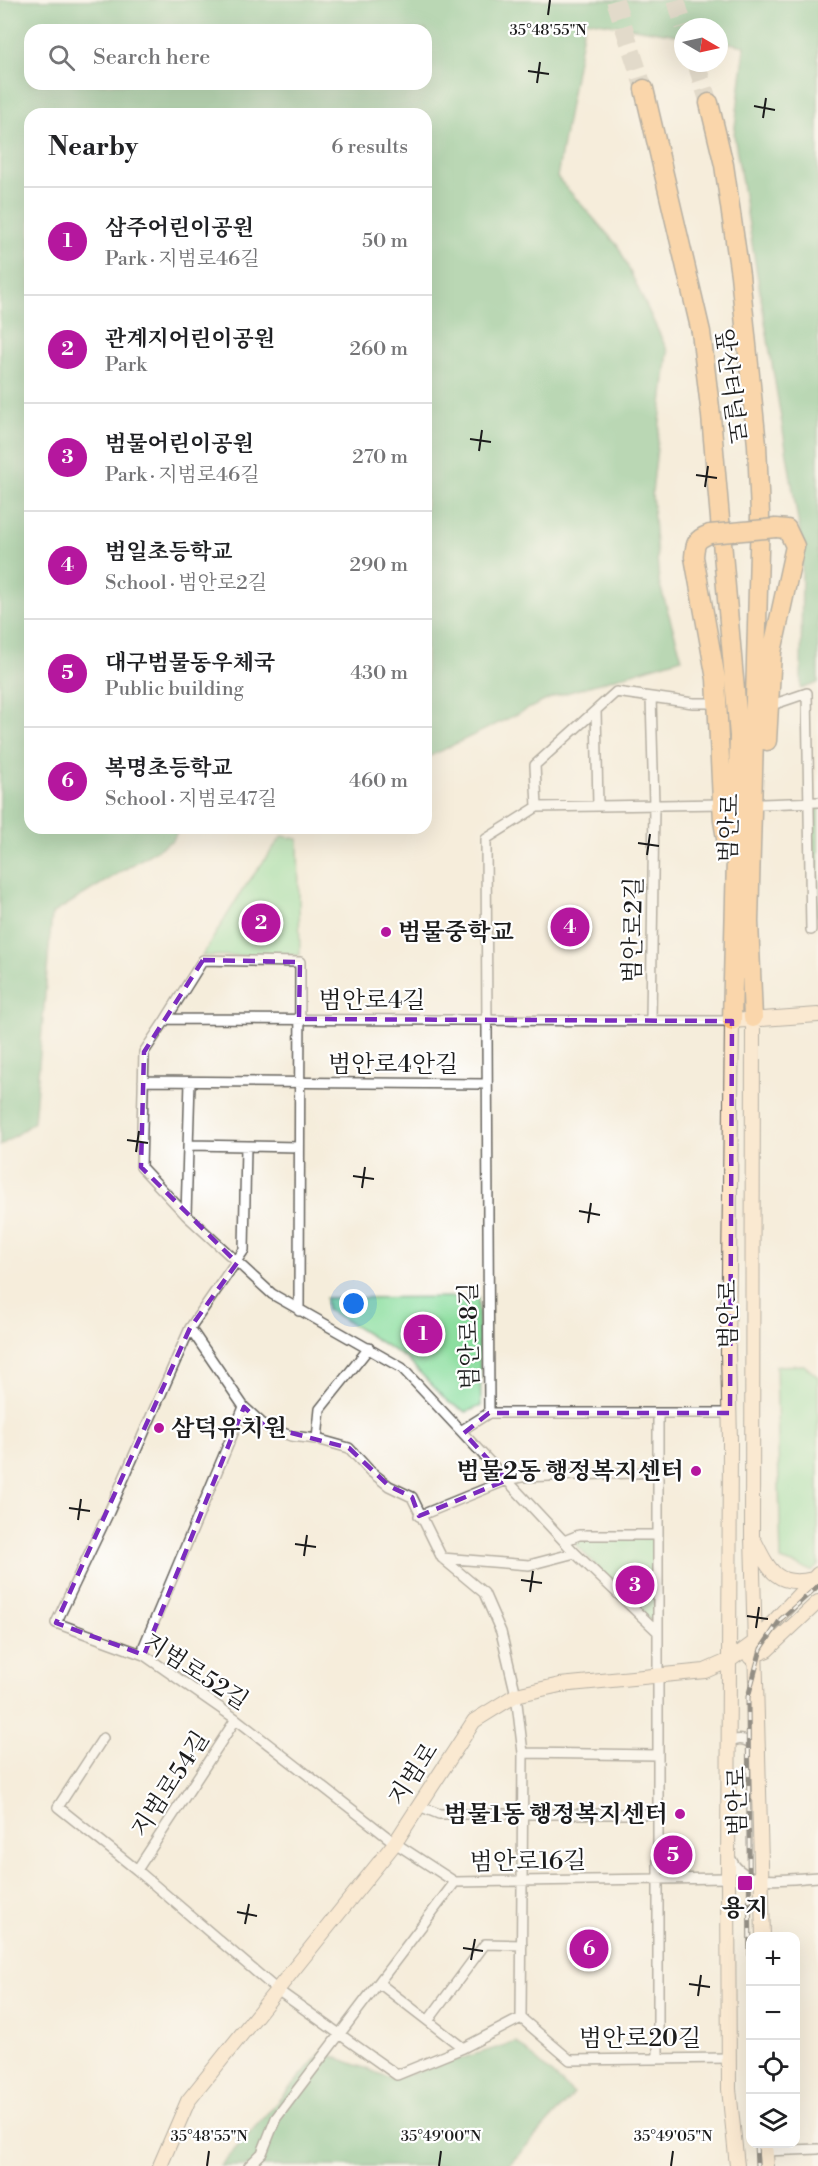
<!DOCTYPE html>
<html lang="en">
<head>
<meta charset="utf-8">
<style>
	body { margin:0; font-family:"Libre Bodoni","Noto Serif KR",serif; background:#f6f6f6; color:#202124 }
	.controls { position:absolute; right:18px; bottom:18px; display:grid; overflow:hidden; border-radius:12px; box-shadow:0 6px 24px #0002 }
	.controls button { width:54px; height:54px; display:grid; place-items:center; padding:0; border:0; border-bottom:2px solid #e0e0e0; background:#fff; color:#202124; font:30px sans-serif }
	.compass { position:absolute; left:674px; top:18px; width:54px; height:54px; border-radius:50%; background:#fff; box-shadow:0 6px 24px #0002; rotate:99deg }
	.you { position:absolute; left:354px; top:1304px; width:21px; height:21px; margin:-15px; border:4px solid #fff; border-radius:50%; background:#1a73e8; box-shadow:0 0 0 9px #1a73e833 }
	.badge { display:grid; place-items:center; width:39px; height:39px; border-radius:50%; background:#b5179e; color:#fff; font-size:20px; font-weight:700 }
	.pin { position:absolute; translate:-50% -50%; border:3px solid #fff; box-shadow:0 2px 6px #0006 }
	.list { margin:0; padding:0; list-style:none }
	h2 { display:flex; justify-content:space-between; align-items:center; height:78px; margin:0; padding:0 24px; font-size:26px }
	h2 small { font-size:20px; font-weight:400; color:#757577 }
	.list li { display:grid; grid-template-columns:39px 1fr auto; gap:18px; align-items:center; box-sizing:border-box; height:108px; padding:0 24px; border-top:2px solid #e0e0e0 }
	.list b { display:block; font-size:22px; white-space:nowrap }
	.list p { margin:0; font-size:20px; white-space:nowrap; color:#757577 }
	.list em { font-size:20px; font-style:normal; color:#757577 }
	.icon { flex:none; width:33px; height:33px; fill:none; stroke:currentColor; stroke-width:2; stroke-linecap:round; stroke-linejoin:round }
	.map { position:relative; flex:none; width:818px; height:2166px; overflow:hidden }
	.search { position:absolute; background:#fff; box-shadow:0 6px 24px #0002; left:24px; top:24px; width:408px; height:66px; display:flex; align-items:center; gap:15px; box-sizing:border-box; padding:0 21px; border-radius:18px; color:#757577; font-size:22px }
	.panel { position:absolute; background:#fff; box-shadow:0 6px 24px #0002; left:24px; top:108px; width:408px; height:726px; border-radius:18px }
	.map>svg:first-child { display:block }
	.green { fill:#8cde9f; stroke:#547d5e; stroke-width:1.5 }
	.forest { fill:#71bd86; stroke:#466c51; stroke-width:1.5; fill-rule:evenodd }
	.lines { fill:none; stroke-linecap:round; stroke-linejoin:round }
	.highway-tunnel { stroke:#cac3b5; stroke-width:18; stroke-dasharray:18 9; stroke-linecap:butt }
	.street-casing { stroke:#68655f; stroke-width:12 }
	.secondary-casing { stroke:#68655f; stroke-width:16 }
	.highway-casing { stroke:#68655f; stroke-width:21 }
	.street { stroke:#fff; stroke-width:9 }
	.secondary { stroke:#ffe4c6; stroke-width:14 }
	.highway { stroke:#febb71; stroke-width:18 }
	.rail-casing { stroke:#1c1c1c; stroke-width:5 }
	.rail { stroke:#fff; stroke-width:3; stroke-dasharray:9; stroke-linecap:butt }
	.highway-bridge-casing { stroke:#68655f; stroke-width:21; stroke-linecap:butt }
	.highway-bridge { stroke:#febb71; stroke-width:18 }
	.marked { fill:none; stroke:#7b2cbf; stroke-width:4.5; stroke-dasharray:12 8; stroke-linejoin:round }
	.ticks { fill:none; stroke:#1c1c1c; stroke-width:2 }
	.poi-dot { fill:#b5179e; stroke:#fff; stroke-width:2 }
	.labels { text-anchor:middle; stroke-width:4.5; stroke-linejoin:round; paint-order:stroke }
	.street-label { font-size:24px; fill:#1c1c1c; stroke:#fff }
	.poi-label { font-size:24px; font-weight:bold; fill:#1c1c1c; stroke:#fff; text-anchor:start }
	.ticks-label { font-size:15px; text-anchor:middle; fill:#1c1c1c; stroke:#fff; stroke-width:4.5; stroke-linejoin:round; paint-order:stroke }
</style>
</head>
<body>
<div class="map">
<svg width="818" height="2166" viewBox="0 0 818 2166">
	<rect width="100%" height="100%" fill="#fff"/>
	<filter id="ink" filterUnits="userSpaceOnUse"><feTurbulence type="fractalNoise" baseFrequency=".0167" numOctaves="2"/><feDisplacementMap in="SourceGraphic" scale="12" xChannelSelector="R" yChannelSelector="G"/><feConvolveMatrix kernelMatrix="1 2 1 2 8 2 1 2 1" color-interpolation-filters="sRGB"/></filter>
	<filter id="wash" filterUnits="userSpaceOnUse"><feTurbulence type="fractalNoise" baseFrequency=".008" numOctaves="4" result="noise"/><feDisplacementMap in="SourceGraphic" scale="24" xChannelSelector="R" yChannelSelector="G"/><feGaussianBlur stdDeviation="1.35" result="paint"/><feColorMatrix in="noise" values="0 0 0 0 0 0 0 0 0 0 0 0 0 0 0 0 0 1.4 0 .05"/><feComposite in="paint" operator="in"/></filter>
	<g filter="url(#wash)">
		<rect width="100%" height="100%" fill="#f5eddb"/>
		<path class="green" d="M 818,806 L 818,916 L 815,915 L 812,808 Z
			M 282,836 L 298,839 L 300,955 L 202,956 L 242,891 Z
			M 478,1297 L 481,1406 L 466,1412 L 448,1402 L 406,1358 L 327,1309 L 326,1298 Z
			M 804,1365 L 818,1377 L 818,1566 L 812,1571 L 781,1560 L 776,1366 Z
			M 655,1537 L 655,1626 L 575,1544 L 578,1538 Z"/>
		<path class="forest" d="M 0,0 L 818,0 L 818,683 L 801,689 L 802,545 L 734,135 L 745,46 L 719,41 L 719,27 L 683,27 L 683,36 L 585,20 L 557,177 L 618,246 L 668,352 L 652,493 L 659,582 L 682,658 L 553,697 L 426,758 L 426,114 L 30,114 L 30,828 L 179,828 L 173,840 L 52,914 L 34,1122 L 0,1146 ZM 30,30 L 426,30 L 426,84 L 30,84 Z
			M 516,2042 L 574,2094 L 508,2166 L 220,2166 L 322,2052 L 393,2079 Z"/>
	</g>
	<g filter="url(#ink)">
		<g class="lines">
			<path class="highway-tunnel" d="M 615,0 L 644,89
				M 676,0 L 684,27
				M 696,63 L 709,103"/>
			<g class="street-casing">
				<path id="street" d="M 769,706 L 807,693 L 811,930
					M 596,710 L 598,806
					M 762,804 L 818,802
					M 537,807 L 535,765 L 616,692 L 693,703 L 718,703
					M 166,1019 L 203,960 L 300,962 L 299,1311
					M 651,1020 L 654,805 L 651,697
					M 143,1081 L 486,1084
					M 188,1145 L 299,1147
					M 246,1146 L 244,1250 L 190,1328 L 109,1512 L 56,1623 L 144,1655 L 236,1719 L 395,1843 L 455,1882
					M 186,1215 L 190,1082
					M 190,1328 L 244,1407 L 265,1426 L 291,1436 L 317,1439 L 349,1448 L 370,1471 L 389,1486 L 412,1497 L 442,1558 L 484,1593 L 501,1632 L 516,1695 L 523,1753 L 521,2018
					M 489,1413 L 486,839 L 537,807 L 723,804
					M 489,1413 L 730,1413
					M 462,1430 L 489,1413
					M 317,1439 L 320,1409 L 369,1348
					M 419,1516 L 507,1480 L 522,1477 L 658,1472
					M 564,1541 L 579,1535 L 658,1535
					M 442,1558 L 529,1565 L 575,1553
					M 658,1632 L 575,1553 L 402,1368 L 272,1294 L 186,1215 L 141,1167 L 144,1052 L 166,1019 L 732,1021
					M 144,1655 L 144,1646 L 244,1407
					M 103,1738 L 58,1807 L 137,1870 L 276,1989 L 397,2075 L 463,2048 L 521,2018
					M 728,1744 C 740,1735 748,1741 760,1749
					M 523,1753 L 657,1755
					M 419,1806 L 439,1814 L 658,1814
					M 731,1859 C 744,1889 790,1878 818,1877
					M 137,1870 L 236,1719
					M 379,1983 L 463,2048
					M 521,2018 L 570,2060 L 729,2058
					M 428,2021 L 485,1944 L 522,1945
					M 658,2057 L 658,1414
					M 765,2151 L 818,2149
					M 249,2166 L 262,2153 L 276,2118 L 455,1882 L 728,1878"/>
			</g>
			<g class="secondary-casing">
				<path id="secondary" d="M 753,1018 L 752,1537 L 763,1936
					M 755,1542 C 769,1570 777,1588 813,1579
					M 750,1657 L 767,1650 L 818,1602
					M 765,2144 L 767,2166
					M 160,2166 L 188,2101 L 395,1843 L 474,1721 L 516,1695 L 560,1685 L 705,1671 L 730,1660 L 755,1642 L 818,1574
					M 737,2166 L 729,2089 L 728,1878 L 730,1441 L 728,1353 L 732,1021 L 818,1015"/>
			</g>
			<g class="highway-casing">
				<path id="highway" d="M 644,89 L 701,332 L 711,416 L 739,736 L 732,1021
					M 709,103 L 724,165 L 740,275 L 757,445 L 760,514 L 749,922 L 753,1018
					M 710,534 C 696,539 695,543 694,557 L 716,679 L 723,821 L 728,850
					M 767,741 L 772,652 L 795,546 L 787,529 L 776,528"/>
			</g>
			<use href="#street" class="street"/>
			<use href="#secondary" class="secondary"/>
			<use href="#highway" class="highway"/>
			<g class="rail-casing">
				<path id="rail" d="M 750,1974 L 748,1697 L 761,1649 L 781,1619 L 818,1586
					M 756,2144 L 757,2166"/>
			</g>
			<use href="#rail" class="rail"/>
			<g class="highway-bridge-casing">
				<path id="highway-bridge" d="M 710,534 L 776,528"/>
			</g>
			<use href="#highway-bridge" class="highway-bridge"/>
		</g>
	</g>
	<path d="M0 0H818V2166H0ZM 203,960 L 300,962 L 299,1019 L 732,1021 L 730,1413 L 489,1413 L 464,1433 L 507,1480 L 419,1516 L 412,1497 L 389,1486 L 349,1448 L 265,1426 L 244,1407 L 144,1655 L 56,1623 L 190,1328 L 237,1263 L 141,1167 L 144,1052 Z" fill="#f5eddb" fill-opacity=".55" fill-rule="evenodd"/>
	<path class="marked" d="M 203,960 L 300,962 L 299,1019 L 732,1021 L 730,1413 L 489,1413 L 464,1433 L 507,1480 L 419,1516 L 412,1497 L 389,1486 L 349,1448 L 265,1426 L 244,1407 L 144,1655 L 56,1623 L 190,1328 L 237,1263 L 141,1167 L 144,1052 Z"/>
	<path class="ticks" d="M 548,15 L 550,0M 528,71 L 549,74M 537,83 L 540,62M 754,106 L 775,110M 763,118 L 766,98M 470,439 L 491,442M 479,451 L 482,430M 696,475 L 717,478M 705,487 L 708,466M 638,843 L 659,846M 647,855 L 650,834M 127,1140 L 148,1143M 136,1152 L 139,1131M 353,1176 L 374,1179M 362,1188 L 365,1167M 579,1211 L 600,1215M 588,1223 L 591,1203M 69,1508 L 90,1511M 78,1520 L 81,1499M 295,1544 L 316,1547M 304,1556 L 307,1535M 521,1580 L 542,1583M 530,1592 L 533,1571M 747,1616 L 768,1619M 756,1628 L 759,1607M 237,1912 L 257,1916M 245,1924 L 249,1904M 463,1948 L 483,1951M 471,1960 L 475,1939M 689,1984 L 710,1987M 698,1996 L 701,1975M 207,2166 L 209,2151M 439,2166 L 441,2151M 671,2166 L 673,2151"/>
	<g class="poi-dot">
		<circle cx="386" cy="932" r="6"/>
		<circle cx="159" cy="1428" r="6"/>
		<circle cx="696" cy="1471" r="6"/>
		<circle cx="680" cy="1814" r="6"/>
		<rect x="737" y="1875" width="16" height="16" rx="3"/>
	</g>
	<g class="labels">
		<g class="street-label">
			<text transform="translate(731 386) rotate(83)" y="8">앞산터널로</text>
			<text transform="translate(729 828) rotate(-88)" y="8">범안로</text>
			<text transform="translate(633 930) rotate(-89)" y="8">범안로2길</text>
			<text x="372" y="1008">범안로4길</text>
			<text x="393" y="1072">범안로4안길</text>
			<text transform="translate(728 1314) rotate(-90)" y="8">범안로</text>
			<text transform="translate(469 1336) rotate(-91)" y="8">범안로8길</text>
			<text transform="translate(196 1671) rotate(33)" y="8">지범로52길</text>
			<text transform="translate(413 1774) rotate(-57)" y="8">지범로</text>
			<text transform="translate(170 1784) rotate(-57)" y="8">지범로54길</text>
			<text transform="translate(737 1801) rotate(-91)" y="8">범안로</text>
			<text transform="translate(528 1861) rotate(-1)" y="8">범안로16길</text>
			<text x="640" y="2046">범안로20길</text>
		</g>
		<g class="poi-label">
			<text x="398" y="940">범물중학교</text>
			<text x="171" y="1436">삼덕유치원</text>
			<text x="684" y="1479" text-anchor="end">범물2동 행정복지센터</text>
			<text x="668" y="1822" text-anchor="end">범물1동 행정복지센터</text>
			<text x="745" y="1916" text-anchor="middle">용지</text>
		</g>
	</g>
	<g class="ticks-label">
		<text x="548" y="35">35°48'55"N</text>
		<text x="209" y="2141">35°48'55"N</text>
		<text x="441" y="2141">35°49'00"N</text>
		<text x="673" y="2141">35°49'05"N</text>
	</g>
</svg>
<div class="controls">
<button>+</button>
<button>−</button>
<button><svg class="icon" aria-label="locate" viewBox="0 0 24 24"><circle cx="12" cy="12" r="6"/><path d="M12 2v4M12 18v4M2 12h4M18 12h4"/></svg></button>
<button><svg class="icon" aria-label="layers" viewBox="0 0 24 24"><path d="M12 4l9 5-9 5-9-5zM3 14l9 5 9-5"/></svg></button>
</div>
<svg class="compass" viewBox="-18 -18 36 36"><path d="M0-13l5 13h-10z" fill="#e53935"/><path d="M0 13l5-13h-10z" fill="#757577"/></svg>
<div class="you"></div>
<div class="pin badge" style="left:423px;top:1334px">1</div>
<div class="pin badge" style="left:261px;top:923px">2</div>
<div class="pin badge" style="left:635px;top:1585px">3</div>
<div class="pin badge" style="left:570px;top:927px">4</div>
<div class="pin badge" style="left:673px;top:1855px">5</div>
<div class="pin badge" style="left:589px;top:1949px">6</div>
<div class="search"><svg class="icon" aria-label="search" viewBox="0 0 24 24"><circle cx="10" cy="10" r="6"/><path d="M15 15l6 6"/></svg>Search here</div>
<section class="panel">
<h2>Nearby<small>6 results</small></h2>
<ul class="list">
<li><span class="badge">1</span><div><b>삼주어린이공원</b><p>Park · 지범로46길</p></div><em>50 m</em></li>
<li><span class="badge">2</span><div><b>관계지어린이공원</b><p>Park</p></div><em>260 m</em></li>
<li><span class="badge">3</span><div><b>범물어린이공원</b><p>Park · 지범로46길</p></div><em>270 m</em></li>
<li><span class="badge">4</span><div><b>범일초등학교</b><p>School · 범안로2길</p></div><em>290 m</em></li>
<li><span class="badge">5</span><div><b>대구범물동우체국</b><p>Public building</p></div><em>430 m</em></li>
<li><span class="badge">6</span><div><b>복명초등학교</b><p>School · 지범로47길</p></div><em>460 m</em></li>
</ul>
</section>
</div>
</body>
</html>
